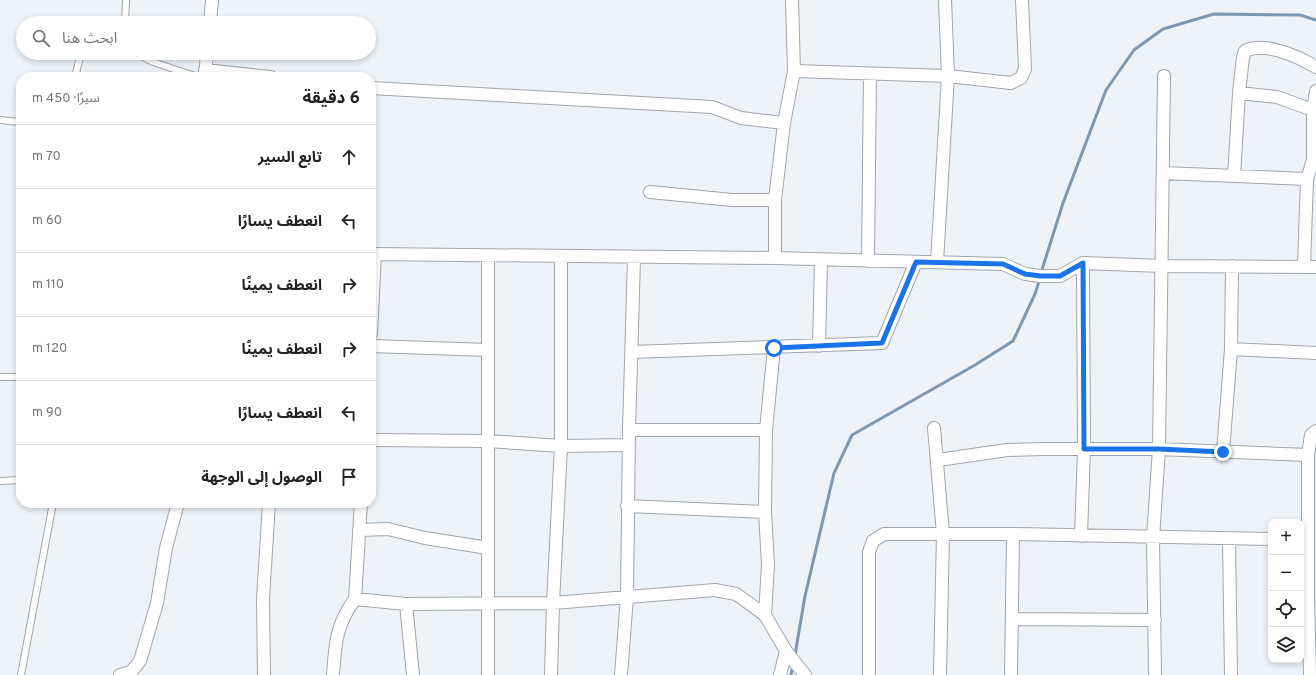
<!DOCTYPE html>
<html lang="ar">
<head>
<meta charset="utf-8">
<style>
	body { margin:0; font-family:Overpass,"Noto Sans Arabic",sans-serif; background:#f2f2f2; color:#222; direction:rtl }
	.controls { position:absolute; right:12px; bottom:12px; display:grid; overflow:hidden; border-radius:8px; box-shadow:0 2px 6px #0003 }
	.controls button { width:36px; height:36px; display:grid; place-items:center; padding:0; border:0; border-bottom:1px solid #e0e0e0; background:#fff; color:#222; font:20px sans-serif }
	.stop { position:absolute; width:12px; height:12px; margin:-9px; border:3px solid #1a73e8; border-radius:50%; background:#fff }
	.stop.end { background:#1a73e8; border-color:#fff; box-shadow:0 1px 4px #0008 }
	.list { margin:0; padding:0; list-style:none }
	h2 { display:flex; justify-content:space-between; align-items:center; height:52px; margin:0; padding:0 16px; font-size:17px }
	h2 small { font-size:13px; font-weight:400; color:#767676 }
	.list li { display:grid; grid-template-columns:26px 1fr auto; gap:12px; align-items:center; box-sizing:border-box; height:64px; padding:0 16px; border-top:1px solid #e0e0e0 }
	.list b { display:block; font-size:15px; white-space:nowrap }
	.list em { font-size:13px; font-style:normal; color:#767676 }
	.icon { flex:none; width:22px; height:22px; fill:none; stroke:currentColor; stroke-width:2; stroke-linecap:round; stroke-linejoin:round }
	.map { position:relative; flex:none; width:1316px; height:675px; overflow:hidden; direction:ltr }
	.search { position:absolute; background:#fff; box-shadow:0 2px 6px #0003; left:16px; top:16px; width:360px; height:44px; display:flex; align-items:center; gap:10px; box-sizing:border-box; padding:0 14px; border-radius:22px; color:#767676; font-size:15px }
	.panel { position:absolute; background:#fff; box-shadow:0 2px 6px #0003; left:16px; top:72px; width:360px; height:436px; border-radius:16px; direction:rtl }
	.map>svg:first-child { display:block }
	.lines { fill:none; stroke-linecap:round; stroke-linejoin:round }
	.stream { stroke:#7e98b1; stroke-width:3 }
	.lane-casing { stroke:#a1a6ac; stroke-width:8 }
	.street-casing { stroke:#a1a6ac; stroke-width:14 }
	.lane { stroke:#fff; stroke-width:6 }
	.street { stroke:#fff; stroke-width:12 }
	.route { stroke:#1a73e8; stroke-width:5 }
</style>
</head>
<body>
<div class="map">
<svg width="1316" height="675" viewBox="0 0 1316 675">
	<rect width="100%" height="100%" fill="#edf3f9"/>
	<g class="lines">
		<path class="stream" d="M 1041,273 L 1063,203 L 1106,90 L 1134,50 L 1163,29 L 1214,14 L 1300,15 L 1316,20
			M 795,655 L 805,596 L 834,473 L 852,435 L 975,365 L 1013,341 L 1035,294 L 1040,278
			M 791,675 L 793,665"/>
		<g class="lane-casing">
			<path id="lane" d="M 125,23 L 126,0
				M 135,53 L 153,62 L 198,77
				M 75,77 L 81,53
				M 0,120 L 21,122
				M 0,377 L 21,377
				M 0,481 L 21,480
				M 21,675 L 53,503"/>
		</g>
		<g class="street-casing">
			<path id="street" d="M 210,23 L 212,0
				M 205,70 L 271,77
				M 794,71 L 948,76 L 1011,83 L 1021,78 L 1025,69 L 1022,0
				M 205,77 L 207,53
				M 371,88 L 712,107 L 741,118 L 784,123
				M 1239,93 L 1277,97 L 1313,110
				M 1163,173 L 1307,179 L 1304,267
				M 1234,176 L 1239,93 L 1243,57 L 1245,51 C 1265,41 1299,57 1316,67
				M 1307,179 L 1313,160 L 1313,110 L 1316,91
				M 650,192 L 732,200 L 775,200
				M 371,254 L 775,258 L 1003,264 L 1025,274 L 1040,276 L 1060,276 L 1083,263 L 1162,266 L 1316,267
				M 488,256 L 488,675
				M 775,258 L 775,200 L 784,123 L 794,71 L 792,0
				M 868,261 L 870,74
				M 937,262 L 948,76 L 945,0
				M 371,333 L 375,254
				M 371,346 L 488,350
				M 819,346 L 821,261
				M 1231,349 L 1316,353
				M 632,352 L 882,343 L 916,262
				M 934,428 L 943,534 L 940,675
				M 629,430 L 766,430
				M 371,440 L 488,441 L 561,446 L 629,445
				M 1223,452 L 1231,349 L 1232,266
				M 938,460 L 1007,450 L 1043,449 L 1159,449 L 1308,455
				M 627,506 L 765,512
				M 359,530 L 388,529 L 425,538 L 488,548
				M 1081,536 L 1084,449 L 1083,263
				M 1229,539 L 1231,675
				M 355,599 L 406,604 L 553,603 L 715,590 L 736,594 L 765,615 L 786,651 L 805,675
				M 406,604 L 413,675
				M 765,615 L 768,565 L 765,512 L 766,430 L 774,348
				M 1012,619 L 1155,620
				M 120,675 L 131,672 L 140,661 L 157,603 L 166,548 L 178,503
				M 264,675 L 263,599 L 269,503
				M 333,675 C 335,645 336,624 355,599 L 361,503
				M 551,675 L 553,603 L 561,446 L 561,257
				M 621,675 L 627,597 L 629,430 L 634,258
				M 780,675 L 786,651
				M 869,675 L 869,552 L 873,541 L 884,534 L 1013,534 L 1271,539
				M 1011,675 L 1013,534
				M 1155,675 L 1153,538 L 1159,449 L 1164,76
				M 1310,675 L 1308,597 L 1308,455 L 1311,435 L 1316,431"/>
		</g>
		<use href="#lane" class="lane"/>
		<use href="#street" class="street"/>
	</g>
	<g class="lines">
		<path class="route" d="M 774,348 L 882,343 L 916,262 L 1003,264 L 1025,274 L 1040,276 L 1060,276 L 1083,263 L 1084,449 L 1159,449 L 1223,452"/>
	</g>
</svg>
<div class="controls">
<button>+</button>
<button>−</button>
<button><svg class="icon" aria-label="locate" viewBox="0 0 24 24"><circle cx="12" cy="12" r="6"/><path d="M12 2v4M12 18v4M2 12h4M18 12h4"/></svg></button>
<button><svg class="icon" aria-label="layers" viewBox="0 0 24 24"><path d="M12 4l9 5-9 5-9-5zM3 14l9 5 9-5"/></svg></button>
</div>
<div class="stop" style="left:774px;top:348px"></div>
<div class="stop end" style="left:1223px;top:452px"></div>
<div class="search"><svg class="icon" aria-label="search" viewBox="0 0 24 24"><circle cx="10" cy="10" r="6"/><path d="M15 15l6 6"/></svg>ابحث هنا</div>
<section class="panel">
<h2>6 دقيقة<small>سيرًا · 450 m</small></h2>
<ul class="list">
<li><svg class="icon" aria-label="ahead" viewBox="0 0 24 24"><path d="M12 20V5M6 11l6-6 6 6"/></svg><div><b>تابع السير</b></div><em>70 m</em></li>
<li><svg class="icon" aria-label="left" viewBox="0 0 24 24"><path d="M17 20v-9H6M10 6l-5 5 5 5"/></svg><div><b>انعطف يسارًا</b></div><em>60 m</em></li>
<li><svg class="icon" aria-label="right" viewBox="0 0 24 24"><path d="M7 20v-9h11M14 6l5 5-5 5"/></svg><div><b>انعطف يمينًا</b></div><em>110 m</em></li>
<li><svg class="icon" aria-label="right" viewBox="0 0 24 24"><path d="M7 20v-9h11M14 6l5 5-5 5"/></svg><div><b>انعطف يمينًا</b></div><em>120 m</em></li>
<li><svg class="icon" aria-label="left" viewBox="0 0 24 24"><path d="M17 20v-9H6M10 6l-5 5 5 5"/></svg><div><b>انعطف يسارًا</b></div><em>90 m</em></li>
<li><svg class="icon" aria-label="arrive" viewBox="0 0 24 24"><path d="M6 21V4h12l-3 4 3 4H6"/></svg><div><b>الوصول إلى الوجهة</b></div></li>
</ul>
</section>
</div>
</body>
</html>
